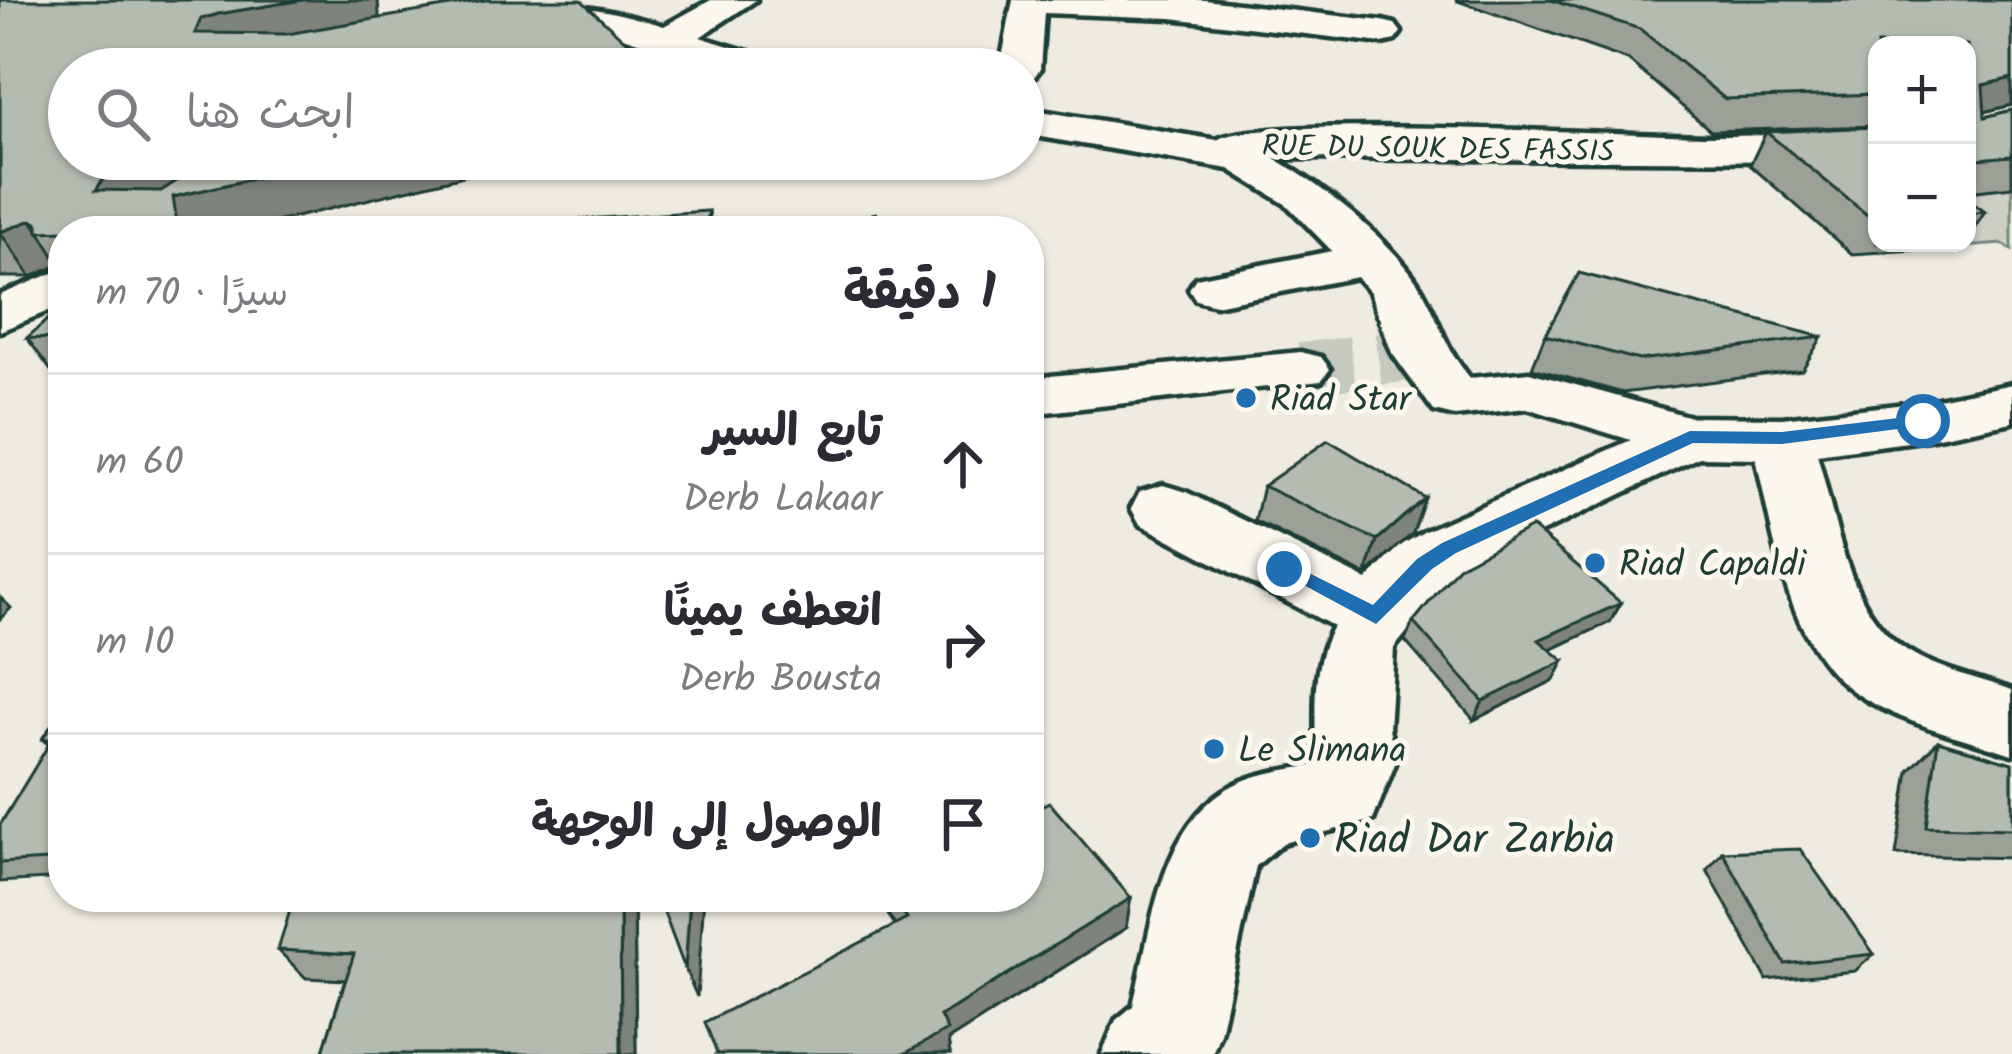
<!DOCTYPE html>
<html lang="ar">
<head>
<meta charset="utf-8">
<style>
	body { margin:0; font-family:Kalam,"Playpen Sans Arabic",sans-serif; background:#f7f7f7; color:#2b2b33; direction:rtl }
	.controls { position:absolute; right:36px; top:36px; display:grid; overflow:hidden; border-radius:24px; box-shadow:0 3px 9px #0004 }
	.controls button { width:108px; height:108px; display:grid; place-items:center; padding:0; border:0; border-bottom:3px solid #e1e1e2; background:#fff; color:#2b2b33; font:60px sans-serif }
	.stop { position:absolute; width:36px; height:36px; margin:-27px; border:9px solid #1f6fb2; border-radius:50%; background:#fff }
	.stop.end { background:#1f6fb2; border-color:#fff; box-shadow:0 3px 12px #0008 }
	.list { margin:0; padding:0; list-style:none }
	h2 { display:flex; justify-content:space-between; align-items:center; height:156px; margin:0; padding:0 48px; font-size:51px }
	h2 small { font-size:39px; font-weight:400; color:#7c7c81 }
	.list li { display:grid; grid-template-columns:78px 1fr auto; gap:36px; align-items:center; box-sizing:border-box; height:180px; padding:0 48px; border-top:3px solid #e1e1e2 }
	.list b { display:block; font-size:45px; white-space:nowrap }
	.list p { margin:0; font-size:39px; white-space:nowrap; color:#7c7c81 }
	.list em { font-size:39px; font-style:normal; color:#7c7c81 }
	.icon { flex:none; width:66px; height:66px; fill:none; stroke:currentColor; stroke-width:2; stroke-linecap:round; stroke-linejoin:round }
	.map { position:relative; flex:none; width:2012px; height:1054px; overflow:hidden; direction:ltr }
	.search { position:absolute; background:#fff; box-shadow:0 3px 9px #0004; left:48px; top:48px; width:996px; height:132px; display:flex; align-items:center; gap:30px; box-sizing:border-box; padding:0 42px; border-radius:66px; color:#7c7c81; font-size:45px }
	.panel { position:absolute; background:#fff; box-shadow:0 3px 9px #0004; left:48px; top:216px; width:996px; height:696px; border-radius:48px; direction:rtl }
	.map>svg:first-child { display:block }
	.green { fill:#cbcfc4; stroke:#75867c; stroke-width:3 }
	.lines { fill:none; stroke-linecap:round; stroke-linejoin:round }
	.minor-tunnel { stroke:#c5c9be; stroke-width:52; stroke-dasharray:52 26; stroke-linecap:butt }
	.minor-casing { stroke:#1f3d34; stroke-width:9 }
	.path { stroke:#1f3d34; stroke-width:6; stroke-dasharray:8 8; stroke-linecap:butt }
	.minor { fill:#fbf7ec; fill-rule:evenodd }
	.wall { fill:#9ba197; stroke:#1f3d34; stroke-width:3 }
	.shaded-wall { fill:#7e837b; stroke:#1f3d34; stroke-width:3 }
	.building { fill:#b4bbb0; stroke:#1f3d34; stroke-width:3 }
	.route { fill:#1f6fb2 }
	.poi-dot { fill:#1f6fb2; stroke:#fbf7ec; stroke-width:4.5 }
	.labels { text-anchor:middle; stroke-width:10; stroke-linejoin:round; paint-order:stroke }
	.far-street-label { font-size:30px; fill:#1f3d34; stroke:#fbf7ec }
	.poi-label { font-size:36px; fill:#1f3d34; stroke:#fbf7ec; text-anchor:start }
	.near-poi-label { font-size:42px; fill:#1f3d34; stroke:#fbf7ec; text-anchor:start }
</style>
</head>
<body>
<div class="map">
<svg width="2012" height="1054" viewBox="0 0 2012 1054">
	<rect width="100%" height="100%" fill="#eeece1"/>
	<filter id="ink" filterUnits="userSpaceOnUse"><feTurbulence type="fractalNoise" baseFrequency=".00833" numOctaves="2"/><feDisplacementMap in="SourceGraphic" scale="24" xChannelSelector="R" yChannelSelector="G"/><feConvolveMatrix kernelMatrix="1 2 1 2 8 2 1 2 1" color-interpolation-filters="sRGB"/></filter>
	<g filter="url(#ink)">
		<path class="green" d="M 2012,187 L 2012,250 L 2003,244 L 1962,247 L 1957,243 L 1967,243 L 1967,192 Z"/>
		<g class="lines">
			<path class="minor-tunnel" d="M 1301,369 L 1410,355"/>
			<g class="minor-casing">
				<path id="minor" d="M 711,0 L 756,0 L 700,37 L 777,61 L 783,69 L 722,69 L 585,25 L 499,27 L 493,19 L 499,11 C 562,0 605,8 664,26 Z
					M 1013,0 L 1205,0 L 1382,21 L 1395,24 L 1401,32 L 1395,40 L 1382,43 L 1171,18 L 1044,13 L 1040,69 L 1034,77 L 1023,80 L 1023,69 L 1000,69 Z
					M 1023,108 L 1217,140 C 1255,114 1637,136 1711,136 C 1767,136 1822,132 1877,129 L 1877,155 L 1797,161 L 1274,158 C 1321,185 1393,241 1421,288 C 1441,322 1442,344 1470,378 L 1529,372 L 1691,417 L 1782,418 L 1923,402 L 2012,384 L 2012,422 L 1923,440 L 1817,454 C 1836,518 1846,612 1908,651 C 1939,670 1978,678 2012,690 L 2012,754 C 1962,737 1900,723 1856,693 C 1786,645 1774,534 1756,458 L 1699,457 L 1473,565 L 1448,582 L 1394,648 L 1389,729 L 1396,761 L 1373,820 L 1283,843 L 1256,866 L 1220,1033 L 1212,1054 L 1102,1054 L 1116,1020 L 1133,1006 C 1151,933 1159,823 1234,785 C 1258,772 1288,770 1315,765 C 1318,717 1308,672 1333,626 L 1140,524 L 1131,508 L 1140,492 L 1163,485 L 1186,492 L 1367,580 L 1400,546 L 1425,531 L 1631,440 L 1527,408 L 1455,416 L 1434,411 L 1392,353 L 1370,292 L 1357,277 L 1215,305 L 1196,300 L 1189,289 L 1196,278 L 1332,251 L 1287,205 L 1229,169 L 1023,134 Z
					M 63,269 L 63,305 L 0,331 L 0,295 Z
					M 1301,352 L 1321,357 L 1330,369 L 1321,381 L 1029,414 L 1029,378 Z"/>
			</g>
			<path class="path" d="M 874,212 L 877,231"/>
			<use href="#minor" class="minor"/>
		</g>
		<path class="wall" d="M 0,0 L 69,69 L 69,159 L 532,159 L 239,231 L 63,231 L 63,270 L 60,265 L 31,277 L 0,277 Z
			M 1455,0 L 2012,0 L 2012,105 L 1984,112 L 1985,117 L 2012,110 L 2012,187 L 1967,192 L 1967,45 L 1877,45 L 1877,126 L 1711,131 L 1628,60 Z
			M 1877,127 L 1877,243 L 1964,243 L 1962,247 L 1852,254 L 1750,165 L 1766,132 Z
			M 1967,199 L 1985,212 L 1967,239 Z
			M 63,306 L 63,384 L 61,384 L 27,338 Z
			M 1545,335 L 1822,337 L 1802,370 L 1623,393 L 1532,368 Z
			M 1263,486 L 1413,533 L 1366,575 L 1255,521 Z
			M 1621,603 L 1610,622 L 1551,650 L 1554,680 L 1474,720 L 1405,641 L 1413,622 Z
			M 63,710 L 63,878 L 0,882 L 0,825 L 49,745 L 42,739 Z
			M 1938,741 L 2012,763 L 2012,858 L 1896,855 L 1909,771 Z
			M 1723,852 L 1874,954 L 1855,971 L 1767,980 L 1707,870 Z
			M 634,897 L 636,1054 L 322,1054 L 345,980 L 306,978 L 278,950 Z
			M 884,897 L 1029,897 L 1126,928 L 948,1040 L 950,1054 L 717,1054 L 895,925 L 887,913 Z"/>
		<path class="shaded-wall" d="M 302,0 L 378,0 L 380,27 L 236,53 L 195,33 L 201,19 L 218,14 Z
			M 2012,78 L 2012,105 L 1967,116 L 1983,85 Z
			M 129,159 L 215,159 L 131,217 L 96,190 L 106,174 Z
			M 338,159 L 532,159 L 239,231 L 178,231 L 173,197 Z
			M 709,211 L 712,231 L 704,231 Z
			M 32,220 L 60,265 L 31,277 L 0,232 Z
			M 1425,498 L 1413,533 L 1366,575 L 1377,540 Z
			M 0,597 L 11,608 L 0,619 Z
			M 1621,603 L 1610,622 L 1530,659 L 1539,640 Z
			M 1564,661 L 1554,680 L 1474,720 L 1483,701 Z
			M 620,897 L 634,897 L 636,1054 L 621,1054 Z
			M 690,897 L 704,897 L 697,997 L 685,969 Z
			M 1131,898 L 1126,928 L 948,1040 L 950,1054 L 904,1054 L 940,1016 Z"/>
		<path class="building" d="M 0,0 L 302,0 L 218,14 L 201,19 L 195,33 L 287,34 L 485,0 L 581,0 L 656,69 L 69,69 L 69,159 L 129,159 L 106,174 L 96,190 L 161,191 L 211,159 L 338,159 L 173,197 L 178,231 L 149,231 L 153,228 L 38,232 L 38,224 L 32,220 L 0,232 Z
			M 1551,0 L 2012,0 L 2012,78 L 1983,85 L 1985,117 L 2012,110 L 2012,156 L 1967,160 L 1967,45 L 1877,45 L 1877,94 L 1725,99 L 1640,29 Z
			M 1877,127 L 1877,219 L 1872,219 L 1766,132 Z
			M 1967,199 L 1985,212 L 1967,214 Z
			M 709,211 L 704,231 L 402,231 Z
			M 823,225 L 823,231 L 739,231 Z
			M 1579,273 L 1822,337 L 1639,360 L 1545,335 Z
			M 63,306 L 63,339 L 27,338 Z
			M 1328,440 L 1425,498 L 1377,540 L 1263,486 Z
			M 1532,527 L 1621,603 L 1539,640 L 1564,661 L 1483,701 L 1413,622 L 1459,566 Z
			M 63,710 L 63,859 L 0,863 L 0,825 L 52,739 L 42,739 Z
			M 1938,741 L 2012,763 L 2012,829 L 1926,827 Z
			M 1049,802 L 1131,898 L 940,1016 L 947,1030 L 904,1054 L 717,1054 L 705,1022 L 907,919 L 892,897 L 1029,897 L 1029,812 Z
			M 1800,849 L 1874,954 L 1785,964 L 1723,852 Z
			M 294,897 L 620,897 L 621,1054 L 322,1054 L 354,954 L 278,950 Z
			M 658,897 L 690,897 L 685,969 Z"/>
	</g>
	<path class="route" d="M 1923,415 L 1932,421 L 1929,425 L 1782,444 L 1693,443 L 1456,553 L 1432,569 L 1376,624 L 1274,569 L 1284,561 L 1291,564 L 1373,605 L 1417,559 L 1442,543 L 1690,431 L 1782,432 Z"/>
	<g class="poi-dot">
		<circle cx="1246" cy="398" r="12"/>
		<circle cx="1595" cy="563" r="12"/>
		<circle cx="1214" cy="749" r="12"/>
		<circle cx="1310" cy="838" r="12"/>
	</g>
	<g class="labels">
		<g class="far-street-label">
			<text transform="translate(1438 148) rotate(1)" y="10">RUE DU SOUK DES FASSIS</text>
		</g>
		<g class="poi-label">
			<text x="1270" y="411">Riad Star</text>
			<text x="1619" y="576">Riad Capaldi</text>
			<text x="1238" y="762">Le Slimana</text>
		</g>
		<g class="near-poi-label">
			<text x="1334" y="853">Riad Dar Zarbia</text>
		</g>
	</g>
</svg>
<div class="controls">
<button>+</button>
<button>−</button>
</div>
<div class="stop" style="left:1923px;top:421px"></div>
<div class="stop end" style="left:1284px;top:569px"></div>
<div class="search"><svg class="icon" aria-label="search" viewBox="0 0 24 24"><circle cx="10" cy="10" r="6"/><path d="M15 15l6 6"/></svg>ابحث هنا</div>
<section class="panel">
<h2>1 دقيقة<small>سيرًا · 70 m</small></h2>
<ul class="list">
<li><svg class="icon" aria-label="ahead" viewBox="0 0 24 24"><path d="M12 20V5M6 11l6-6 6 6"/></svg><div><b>تابع السير</b><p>Derb Lakaar</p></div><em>60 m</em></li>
<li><svg class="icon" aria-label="right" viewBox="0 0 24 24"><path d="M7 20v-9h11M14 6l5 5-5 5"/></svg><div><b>انعطف يمينًا</b><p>Derb Bousta</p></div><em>10 m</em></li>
<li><svg class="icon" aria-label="arrive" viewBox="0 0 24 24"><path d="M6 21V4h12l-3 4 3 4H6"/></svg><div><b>الوصول إلى الوجهة</b></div></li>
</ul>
</section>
</div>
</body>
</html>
